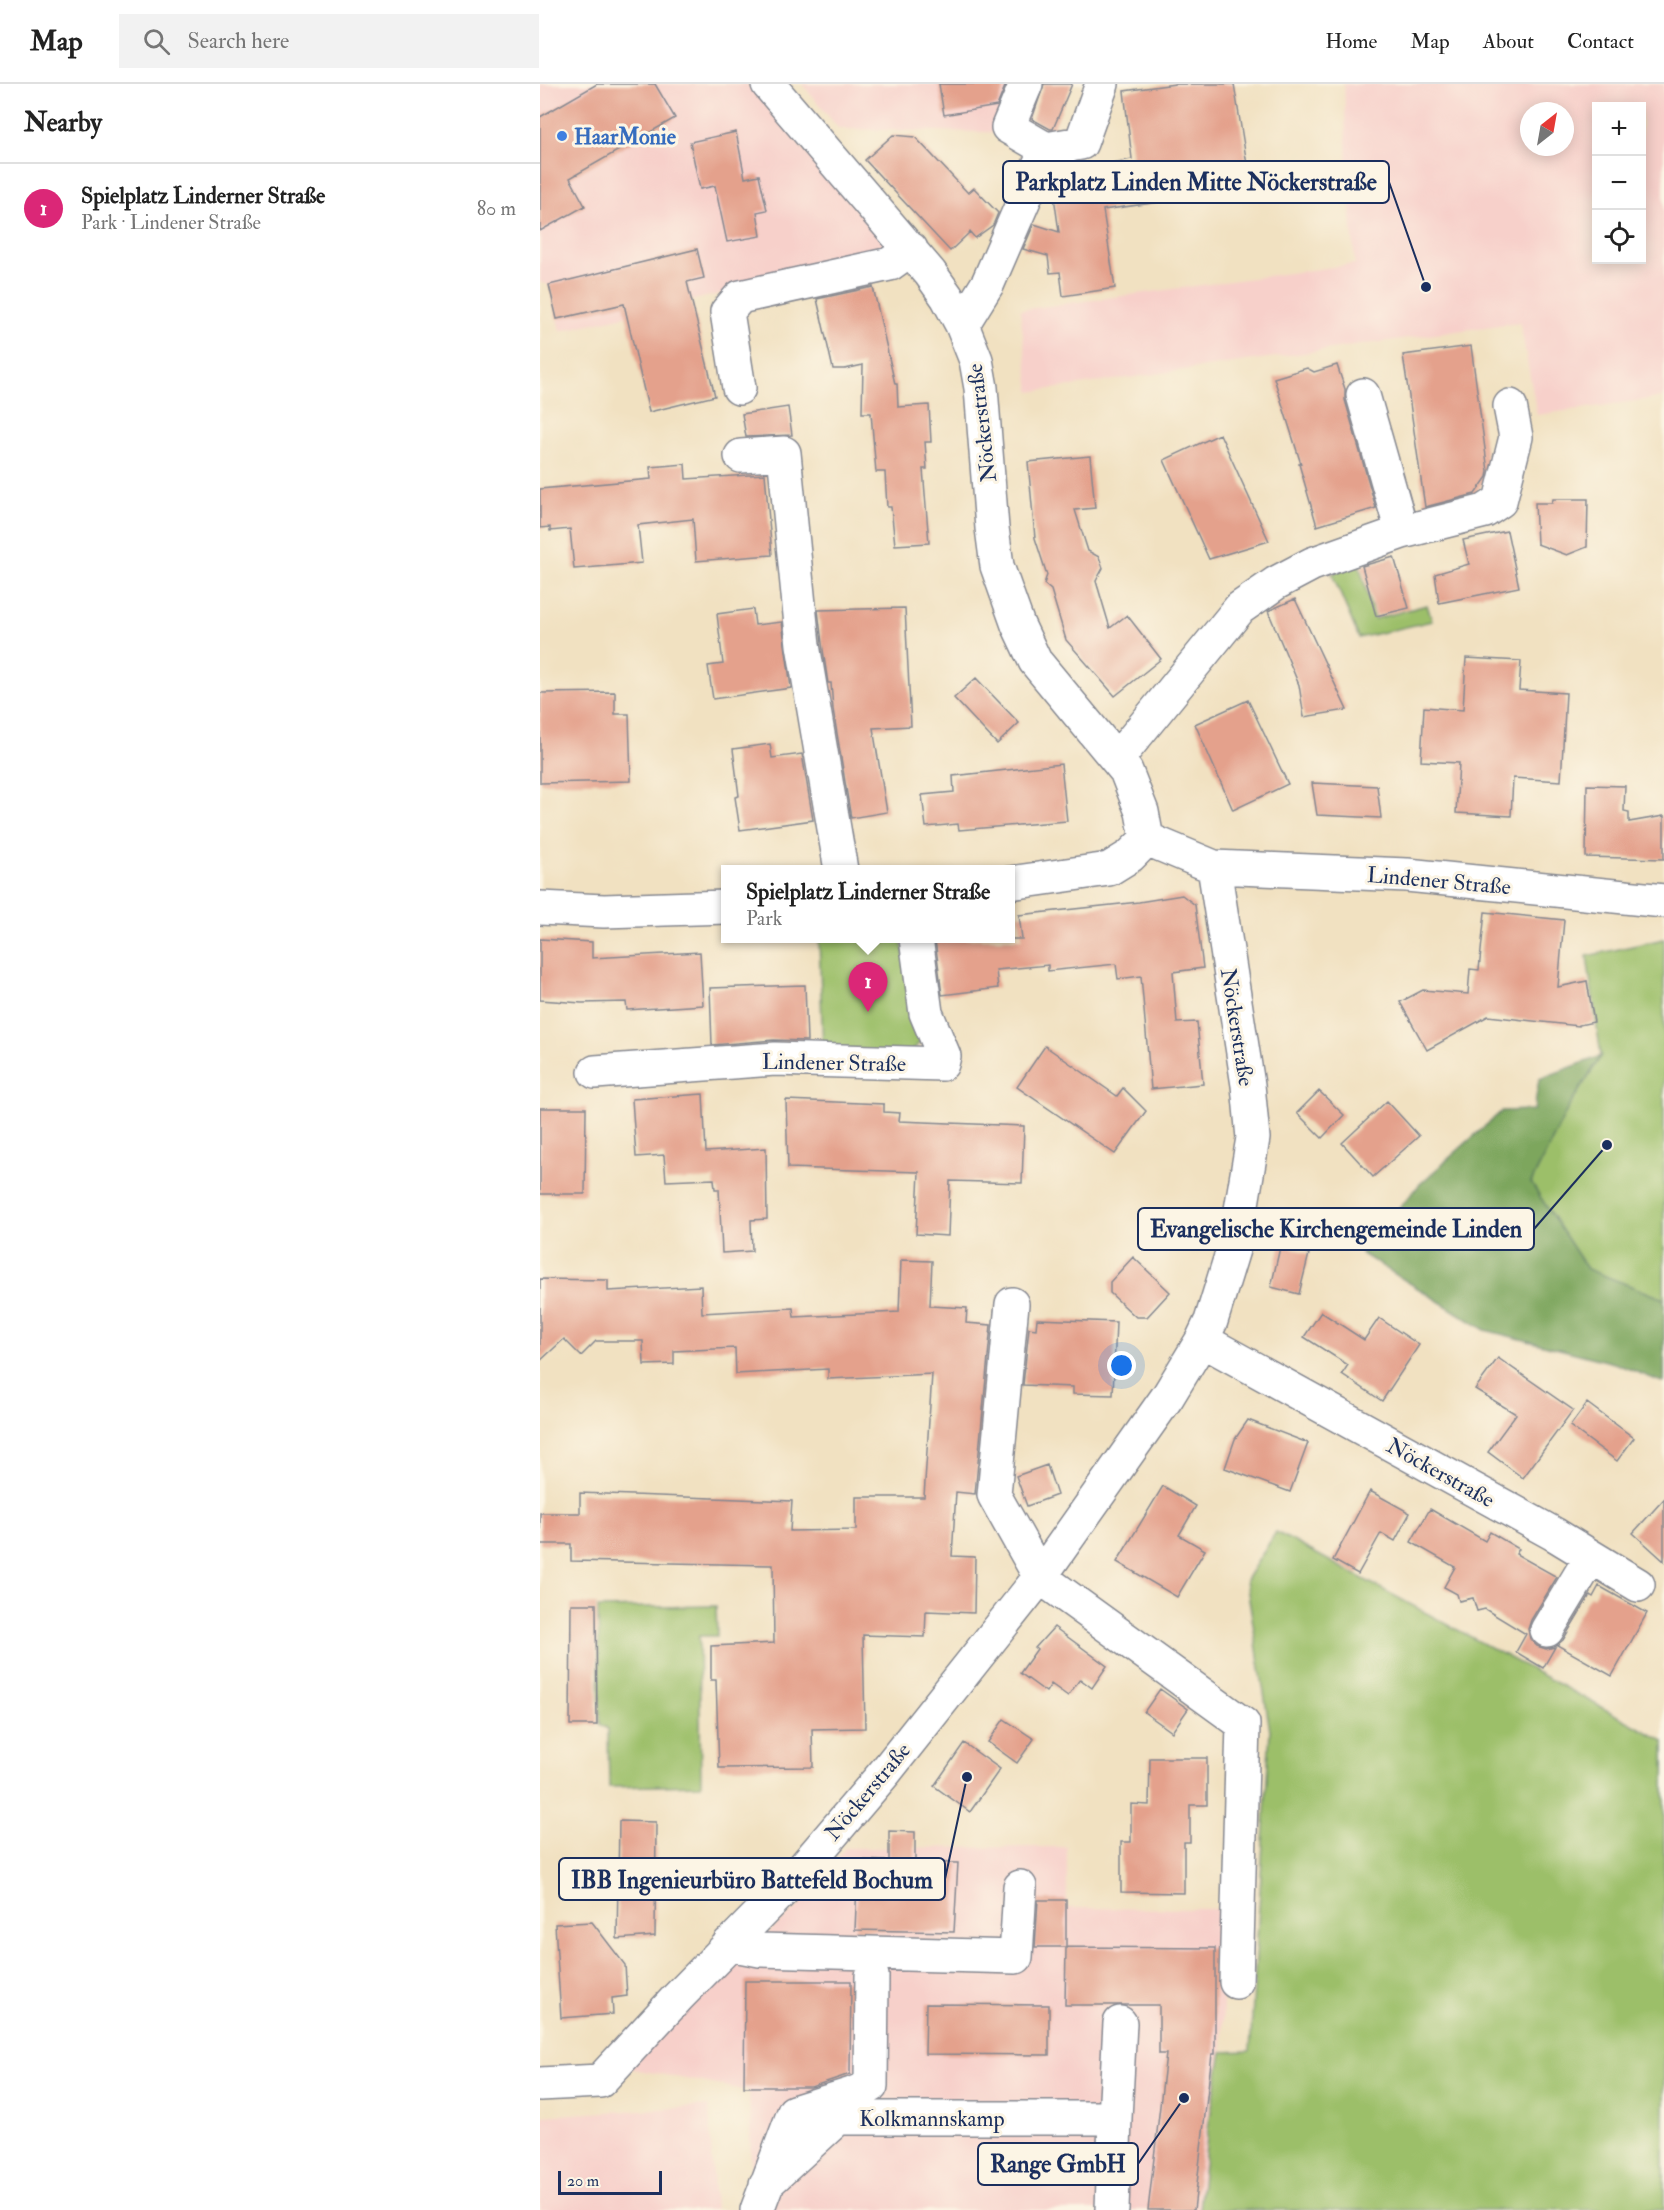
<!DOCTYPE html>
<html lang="en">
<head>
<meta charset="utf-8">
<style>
	body { margin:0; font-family:"IM FELL Double Pica",serif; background:#f2f2f2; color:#222 }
	.controls { position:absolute; right:18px; top:18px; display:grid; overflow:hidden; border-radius:0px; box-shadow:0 3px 15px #0003 }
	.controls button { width:54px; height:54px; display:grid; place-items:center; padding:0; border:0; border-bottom:2px solid #e0e0e0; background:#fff; color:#222; font:30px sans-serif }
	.compass { position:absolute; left:980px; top:18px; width:54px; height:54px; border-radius:50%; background:#fff; box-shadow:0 3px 15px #0003; rotate:31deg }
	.scale { position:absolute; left:18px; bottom:15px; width:104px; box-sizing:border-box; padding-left:6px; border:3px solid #1b2f5e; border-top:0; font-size:16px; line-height:21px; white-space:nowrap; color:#1b2f5e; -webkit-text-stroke:4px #fcf5e5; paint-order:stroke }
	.you { position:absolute; left:582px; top:1282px; width:21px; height:21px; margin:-15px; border:4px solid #fff; border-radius:50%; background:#1a73e8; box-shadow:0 0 0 9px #1a73e833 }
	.badge { display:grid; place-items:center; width:39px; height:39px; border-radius:50%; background:#db2777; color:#fff; font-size:20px; font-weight:700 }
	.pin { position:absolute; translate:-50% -50px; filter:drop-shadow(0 2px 3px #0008) }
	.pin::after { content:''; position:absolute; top:32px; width:21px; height:18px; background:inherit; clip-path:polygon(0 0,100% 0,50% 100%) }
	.popup { position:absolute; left:181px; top:781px; width:294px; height:78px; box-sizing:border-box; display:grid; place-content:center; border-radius:0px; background:#fff; filter:drop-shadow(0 2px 4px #0005); font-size:20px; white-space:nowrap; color:#767676 }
	.popup b { font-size:22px; color:#222 }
	.popup::after { content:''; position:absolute; left:50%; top:100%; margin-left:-12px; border:12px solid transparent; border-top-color:#fff }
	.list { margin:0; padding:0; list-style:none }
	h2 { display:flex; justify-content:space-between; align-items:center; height:78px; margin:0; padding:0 24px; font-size:26px }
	h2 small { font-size:20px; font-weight:400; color:#767676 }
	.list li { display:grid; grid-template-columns:39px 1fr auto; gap:18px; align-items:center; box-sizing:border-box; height:90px; padding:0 24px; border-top:2px solid #e0e0e0 }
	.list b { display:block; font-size:22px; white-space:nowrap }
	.list p { margin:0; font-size:20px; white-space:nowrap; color:#767676 }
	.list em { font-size:20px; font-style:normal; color:#767676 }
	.icon { flex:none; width:33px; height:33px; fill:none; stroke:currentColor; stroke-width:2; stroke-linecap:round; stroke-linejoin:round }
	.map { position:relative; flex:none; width:1124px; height:2126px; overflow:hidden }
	header { display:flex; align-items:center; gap:36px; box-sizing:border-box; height:84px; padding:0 30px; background:#fff; border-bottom:2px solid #e0e0e0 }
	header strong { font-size:28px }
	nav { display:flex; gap:33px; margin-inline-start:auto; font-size:21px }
	.search { width:420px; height:54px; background:#f2f2f2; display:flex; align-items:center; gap:15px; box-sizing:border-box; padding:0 21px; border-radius:0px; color:#767676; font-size:22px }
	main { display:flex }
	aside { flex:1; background:#fff }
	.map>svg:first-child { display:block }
	.built { fill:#f7d0ca; fill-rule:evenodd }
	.green { fill:#9cbf69; stroke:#5c7764; stroke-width:1.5 }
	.forest { fill:#7da65d; stroke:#4c6a5e; stroke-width:1.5 }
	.building { fill:#e4a18c }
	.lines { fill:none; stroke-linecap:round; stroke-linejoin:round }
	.minor-casing { stroke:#868890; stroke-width:36 }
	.minor { stroke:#fff; stroke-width:33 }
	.shop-dot { fill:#3f7fe0; stroke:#fcf5e5; stroke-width:2 }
	.labels { text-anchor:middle; stroke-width:6; stroke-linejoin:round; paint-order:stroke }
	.shop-label { font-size:22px; font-weight:bold; fill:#366cbe; stroke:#fcf5e5; text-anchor:start }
	.street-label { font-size:22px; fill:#1b2f5e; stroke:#fcf5e5 }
	.leader { fill:none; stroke:#1b2f5e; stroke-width:2 }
	.callout-dot { fill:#1b2f5e; stroke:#fcf5e5; stroke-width:2 }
	.callout { fill:#fcf5e5; stroke:#1b2f5e; stroke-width:2 }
	.callout-label { font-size:24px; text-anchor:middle; font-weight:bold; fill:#1b2f5e }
</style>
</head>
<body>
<header>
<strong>Map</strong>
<div class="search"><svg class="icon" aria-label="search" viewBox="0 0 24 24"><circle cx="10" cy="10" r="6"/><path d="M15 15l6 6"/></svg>Search here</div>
<nav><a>Home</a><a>Map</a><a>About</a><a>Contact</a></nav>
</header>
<main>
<aside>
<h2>Nearby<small></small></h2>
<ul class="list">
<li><span class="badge">1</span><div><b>Spielplatz Linderner Straße</b><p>Park · Lindener Straße</p></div><em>80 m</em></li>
</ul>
</aside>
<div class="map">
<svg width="1124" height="2126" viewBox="0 0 1124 2126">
	<rect width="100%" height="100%" fill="#fcf5e5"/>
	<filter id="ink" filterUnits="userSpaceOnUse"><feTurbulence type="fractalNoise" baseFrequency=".0167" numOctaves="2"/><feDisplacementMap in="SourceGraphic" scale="12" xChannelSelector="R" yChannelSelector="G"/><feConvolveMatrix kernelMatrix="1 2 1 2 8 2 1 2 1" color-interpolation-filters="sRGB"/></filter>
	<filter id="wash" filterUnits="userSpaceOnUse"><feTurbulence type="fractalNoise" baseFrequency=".008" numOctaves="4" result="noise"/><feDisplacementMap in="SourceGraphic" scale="24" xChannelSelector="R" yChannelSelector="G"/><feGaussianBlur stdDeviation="1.35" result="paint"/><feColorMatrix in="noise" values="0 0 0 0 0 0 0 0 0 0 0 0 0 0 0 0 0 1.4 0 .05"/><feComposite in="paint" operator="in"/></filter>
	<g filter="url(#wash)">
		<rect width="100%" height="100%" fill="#f1e1c1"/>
		<path class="built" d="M 0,0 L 207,0 L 352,166 L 344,172 L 20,247 L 9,201 L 0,198 Z
			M 262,0 L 499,0 L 483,49 L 299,45 Z
			M 804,0 L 1124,0 L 1124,313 L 997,331 L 980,238 L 490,308 L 480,226 L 815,180 L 807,85 ZM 1056,22 L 1102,22 L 1102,176 L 1056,176 ZM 989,27 L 1025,27 L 1025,63 L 989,63 Z
			M 527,1763 L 527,1824 L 685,1825 L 682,1968 L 668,2044 L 659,2126 L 212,2126 L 209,2007 L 72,1981 L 257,1824 L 305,1764 Z
			M 169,2022 L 175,2126 L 0,2126 L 0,2032 Z"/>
		<path class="green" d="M 818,476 L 834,535 L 887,521 L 892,537 L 819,554 L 792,490 Z
			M 279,855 L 361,855 L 382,955 L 368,973 L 283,967 Z
			M 1124,855 L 1124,1215 L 1047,1185 L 991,1099 L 1028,1024 L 1061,972 L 1047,872 Z
			M 736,1448 L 1124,1657 L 1124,2126 L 659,2126 L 668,2044 L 682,1968 L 710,1967 L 730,1647 L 706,1496 Z
			M 176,1522 L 177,1552 L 159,1552 L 161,1701 L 69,1703 L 68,1645 L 60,1640 L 58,1524 Z"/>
		<path class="forest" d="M 1061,972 L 1028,1024 L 991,1099 L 1047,1185 L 1124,1215 L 1124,1299 L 1074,1279 L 945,1246 L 821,1169 L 880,1100 L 962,1027 L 994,1026 L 999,995 Z"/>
		<g id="blocks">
			<path class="building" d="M 57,0 L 115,0 L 135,34 L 30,94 L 45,122 L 0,147 L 0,33 Z
				M 399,0 L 466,0 L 457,22 L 404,31 Z
				M 504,0 L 532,0 L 513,45 L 510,45 L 492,35 Z
				M 635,0 L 694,0 L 711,105 L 563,126 L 575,204 L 523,212 L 520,188 L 510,189 L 508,172 L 483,165 L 494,140 L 519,148 L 512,98 L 515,90 L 592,75 L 584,7 Z
				M 196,48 L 205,94 L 219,91 L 227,126 L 217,128 L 221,152 L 187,158 L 175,102 L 160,105 L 150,58 Z
				M 353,51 L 375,53 L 428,109 L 434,104 L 458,129 L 453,141 L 435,154 L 430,148 L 410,167 L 325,76 Z
				M 157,165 L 164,194 L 147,198 L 175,312 L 109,328 L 84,220 L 17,235 L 9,201 Z
				M 333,203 L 355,300 L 357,300 L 358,323 L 389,321 L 391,358 L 385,358 L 387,385 L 383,385 L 389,459 L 355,461 L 351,423 L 347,423 L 345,388 L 336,388 L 331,329 L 322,329 L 323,281 L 305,285 L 293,285 L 277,215 Z
				M 931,262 L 948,387 L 947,393 L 935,410 L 885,423 L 863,271 Z
				M 797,281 L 805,305 L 805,316 L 836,424 L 777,442 L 759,380 L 761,380 L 734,294 L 767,284 L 774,288 Z
				M 248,323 L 252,351 L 206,353 L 202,330 Z
				M 680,350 L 729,457 L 669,475 L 624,376 Z
				M 550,372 L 555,424 L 535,426 L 548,467 L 559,473 L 563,484 L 556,497 L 570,544 L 587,531 L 621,575 L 575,612 L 526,556 L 511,506 L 504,500 L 507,491 L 495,454 L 488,378 Z
				M 145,380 L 146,395 L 225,390 L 232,471 L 156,477 L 153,435 L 98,441 L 102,479 L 34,485 L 30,445 L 10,447 L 10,443 L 0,444 L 0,405 L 111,395 L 110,383 Z
				M 1013,415 L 1048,415 L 1047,463 L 1027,471 L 997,460 L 995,419 L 1012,419 Z
				M 967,447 L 979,503 L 899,519 L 895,490 L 929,480 L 923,456 Z
				M 854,473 L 869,524 L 836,532 L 822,482 Z
				M 755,515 L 807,626 L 764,633 L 759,601 L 728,527 Z
				M 365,524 L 371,642 L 333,644 L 347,728 L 311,734 L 293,625 L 291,599 L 288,599 L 282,559 L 278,526 Z
				M 213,525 L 215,541 L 242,538 L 251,604 L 173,615 L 168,582 L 183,580 L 177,530 Z
				M 926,574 L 981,577 L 979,606 L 1026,609 L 1021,697 L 973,694 L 971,732 L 916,729 L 919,679 L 881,677 L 884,623 L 923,626 Z
				M 436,594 L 479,639 L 457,660 L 414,614 Z
				M 75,608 L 75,630 L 89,630 L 91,697 L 0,699 L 0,609 Z
				M 708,616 L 748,700 L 693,726 L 655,640 Z
				M 230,660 L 232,674 L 262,670 L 273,736 L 200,746 L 195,713 L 199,712 L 193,665 Z
				M 521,680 L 527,737 L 419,746 L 418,740 L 386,743 L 382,711 L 414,708 L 413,692 Z
				M 772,699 L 837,702 L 841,734 L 777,731 Z
				M 1047,701 L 1085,702 L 1084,727 L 1089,728 L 1089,738 L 1124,732 L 1124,775 L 1046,773 Z
				M 642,811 L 655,821 L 663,884 L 633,888 L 637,939 L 657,938 L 663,1000 L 611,1005 L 601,892 L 578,895 L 576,880 L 508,887 L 508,881 L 456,886 L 458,904 L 402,911 L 395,855 L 482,855 L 479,831 L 599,818 Z
				M 945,828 L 1024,836 L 1018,903 L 1047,897 L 1054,938 L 1039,941 L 1039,942 L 948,932 L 887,966 L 860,918 L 883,906 L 928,910 L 930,885 L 939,886 Z
				M 0,855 L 52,858 L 52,874 L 160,868 L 163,921 L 87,926 L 86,918 L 42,919 L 0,916 Z
				M 265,901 L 267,957 L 234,956 L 172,961 L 170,904 Z
				M 505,962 L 577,1012 L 583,1004 L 606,1027 L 575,1070 L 477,1003 Z
				M 779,1007 L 804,1031 L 782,1054 L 757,1029 Z
				M 163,1010 L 166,1068 L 226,1064 L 227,1135 L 211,1136 L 212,1167 L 182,1169 L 179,1105 L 175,1105 L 174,1095 L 126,1097 L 124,1071 L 96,1073 L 92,1015 Z
				M 246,1016 L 344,1020 L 344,1028 L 360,1029 L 359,1037 L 484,1042 L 482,1099 L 410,1097 L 408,1152 L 376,1150 L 379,1088 L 248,1084 Z
				M 847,1017 L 879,1052 L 833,1093 L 802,1059 Z
				M 0,1024 L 46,1024 L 45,1110 L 0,1110 Z
				M 741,1159 L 769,1170 L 759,1210 L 731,1203 Z
				M 593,1173 L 630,1208 L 607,1233 L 596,1233 L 570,1209 L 570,1198 Z
				M 361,1176 L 392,1177 L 390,1222 L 427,1224 L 426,1239 L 451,1241 L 435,1410 L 416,1408 L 412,1472 L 435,1473 L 434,1529 L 386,1527 L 385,1553 L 323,1551 L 325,1644 L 272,1645 L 273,1683 L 179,1684 L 176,1596 L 171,1596 L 171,1562 L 234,1559 L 233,1481 L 31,1477 L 31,1460 L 0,1460 L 0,1429 L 40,1429 L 40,1409 L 252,1417 L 250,1447 L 316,1446 L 316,1413 L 384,1413 L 392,1290 L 288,1295 L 288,1285 L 196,1290 L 195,1264 L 134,1267 L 134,1280 L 104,1281 L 103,1257 L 56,1257 L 41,1272 L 24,1255 L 0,1277 L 0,1195 L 68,1196 L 68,1207 L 161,1202 L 162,1229 L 253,1224 L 254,1233 L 359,1228 Z
				M 781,1228 L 824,1256 L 839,1234 L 879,1261 L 842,1317 L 802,1290 L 808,1281 L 764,1253 Z
				M 497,1235 L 576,1238 L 573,1311 L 533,1310 L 533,1303 L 483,1301 L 489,1244 L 496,1245 Z
				M 958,1274 L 1033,1326 L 983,1394 L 948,1368 L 976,1330 L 935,1305 Z
				M 1047,1319 L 1094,1354 L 1077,1377 L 1030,1342 Z
				M 708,1336 L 768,1359 L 750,1408 L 685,1384 L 695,1355 Z
				M 507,1381 L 517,1411 L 487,1422 L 476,1392 Z
				M 623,1402 L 656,1422 L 639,1451 L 665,1466 L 637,1513 L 577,1478 Z
				M 830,1407 L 870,1429 L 855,1457 L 841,1449 L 818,1490 L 793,1476 Z
				M 1124,1415 L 1124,1477 L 1093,1449 Z
				M 890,1425 L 945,1457 L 950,1448 L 979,1465 L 976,1470 L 1017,1493 L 991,1536 L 988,1545 L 990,1555 L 997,1562 L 1006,1565 L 1015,1563 L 1003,1584 L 976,1568 L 986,1550 L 945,1525 L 937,1527 L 933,1514 L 919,1517 L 917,1510 L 904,1503 L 915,1483 L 871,1458 Z
				M 1059,1502 L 1107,1529 L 1072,1592 L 1017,1561 L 1023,1556 L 1050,1511 L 1053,1513 Z
				M 31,1520 L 56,1520 L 57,1641 L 30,1641 Z
				M 514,1543 L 567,1582 L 552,1604 L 540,1595 L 528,1612 L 511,1600 L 506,1608 L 480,1589 L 497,1565 L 495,1564 Z
				M 620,1605 L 648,1625 L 632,1648 L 604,1628 Z
				M 464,1635 L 494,1655 L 477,1679 L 448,1658 Z
				M 424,1659 L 460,1685 L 430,1728 L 394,1702 Z
				M 610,1674 L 667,1674 L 667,1721 L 650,1721 L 650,1758 L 644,1758 L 644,1809 L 581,1808 L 581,1758 L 591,1758 L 591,1720 L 609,1721 Z
				M 79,1737 L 116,1738 L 115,1852 L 77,1855 Z
				M 349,1747 L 375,1748 L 375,1778 L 418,1779 L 414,1848 L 315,1846 L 318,1776 L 349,1777 Z
				M 498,1816 L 526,1816 L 526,1863 L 495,1863 Z
				M 52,1838 L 85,1881 L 87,1912 L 72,1914 L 73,1930 L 21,1934 L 15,1840 Z
				M 526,1863 L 675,1864 L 675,1970 L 672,1970 L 654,2126 L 608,2126 L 626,1970 L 619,1970 L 619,1921 L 525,1921 Z
				M 205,1897 L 311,1897 L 310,1990 L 271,2003 L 204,2003 Z
				M 386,1920 L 509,1921 L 509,1971 L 385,1970 Z"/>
		</g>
	</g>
	<g filter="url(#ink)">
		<use href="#blocks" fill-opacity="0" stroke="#868890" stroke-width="1.5"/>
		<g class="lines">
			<g class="minor-casing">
				<path id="minor" d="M 228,0 L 390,189 L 407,213 L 422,241 L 436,276 L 441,304 L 452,444 L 457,482 L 478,541 L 495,577 L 586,687 L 602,728 L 607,755
					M 486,0 L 468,43 L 506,65
					M 422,241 L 448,199 L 506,65 L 541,59 L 562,0
					M 199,304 L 187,228 L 200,213 L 350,180 L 371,165
					M 823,311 L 862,448
					M 201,372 L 244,369 L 263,561 L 301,786
					M 577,675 L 700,524 L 736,499 L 772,480 L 862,448 L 945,427 L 960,417 L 976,353 L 970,322
					M 607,755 L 674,783 L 867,791 L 1124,817
					M 470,799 L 569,785 L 590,772 L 607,755
					M 0,824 L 64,827 L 186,823
					M 55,988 L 235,975 L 402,980 L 404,972 L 386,929 L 376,854
					M 472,1220 L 454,1411 L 500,1493 L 703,1640 L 696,1898
					M 662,1256 L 1014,1450 L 1098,1501
					M 1007,1546 L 1051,1473
					M 189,1860 L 220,1866 L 476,1873 L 480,1803
					M 0,2000 L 60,1997 L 138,1913 L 253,1796 L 346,1687 L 500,1493 L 628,1312 L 662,1256 L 671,1237 L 696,1156 L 713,1054 L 708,1001 L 674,783
					M 226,2100 L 298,2034 L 575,2034 L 580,1939
					M 217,2126 L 254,2028 L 312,2010 L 331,2002 L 332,1892
					M 572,2126 L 575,2034"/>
			</g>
			<use href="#minor" class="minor"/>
		</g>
	</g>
	<circle class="shop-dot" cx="22" cy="52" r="6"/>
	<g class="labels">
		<g class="shop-label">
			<text x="34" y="60">HaarMonie</text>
		</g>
		<g class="street-label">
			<text transform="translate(441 339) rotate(-97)" y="8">Nöckerstraße</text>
			<text transform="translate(899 796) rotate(5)" y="8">Lindener Straße</text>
			<text transform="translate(698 943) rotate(81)" y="8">Nöckerstraße</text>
			<text transform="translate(294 978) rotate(1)" y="8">Lindener Straße</text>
			<text transform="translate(901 1388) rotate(29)" y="8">Nöckerstraße</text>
			<text transform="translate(327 1707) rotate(-50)" y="8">Nöckerstraße</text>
			<text x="392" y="2042">Kolkmannskamp</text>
		</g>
	</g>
	<path class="leader" d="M886 203L849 98M1067 1061L994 1145M427 1693L405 1795M644 2014L598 2080"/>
	<g class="callout-dot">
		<circle cx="886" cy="203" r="6"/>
		<circle cx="1067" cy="1061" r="6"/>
		<circle cx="427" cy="1693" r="6"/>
		<circle cx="644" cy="2014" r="6"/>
	</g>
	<g class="callout">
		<rect x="463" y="77" width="386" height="42" rx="6"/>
		<rect x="598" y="1124" width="396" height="42" rx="6"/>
		<rect x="19" y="1774" width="386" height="42" rx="6"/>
		<rect x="438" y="2059" width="160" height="42" rx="6"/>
	</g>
	<g class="callout-label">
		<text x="656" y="106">Parkplatz Linden Mitte Nöckerstraße</text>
		<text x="796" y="1153">Evangelische Kirchengemeinde Linden</text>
		<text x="212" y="1804">IBB Ingenieurbüro Battefeld Bochum</text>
		<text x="518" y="2088">Range GmbH</text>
	</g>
</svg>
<div class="controls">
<button>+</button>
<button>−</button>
<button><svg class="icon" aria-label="locate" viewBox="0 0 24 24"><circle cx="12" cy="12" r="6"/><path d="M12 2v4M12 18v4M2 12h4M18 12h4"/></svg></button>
</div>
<svg class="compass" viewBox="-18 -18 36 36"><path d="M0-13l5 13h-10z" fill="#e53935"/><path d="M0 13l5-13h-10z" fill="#767676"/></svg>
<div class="scale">20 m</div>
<div class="you"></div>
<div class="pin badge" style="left:328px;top:928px">1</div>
<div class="popup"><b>Spielplatz Linderner Straße</b>Park</div>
</div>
</main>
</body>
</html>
